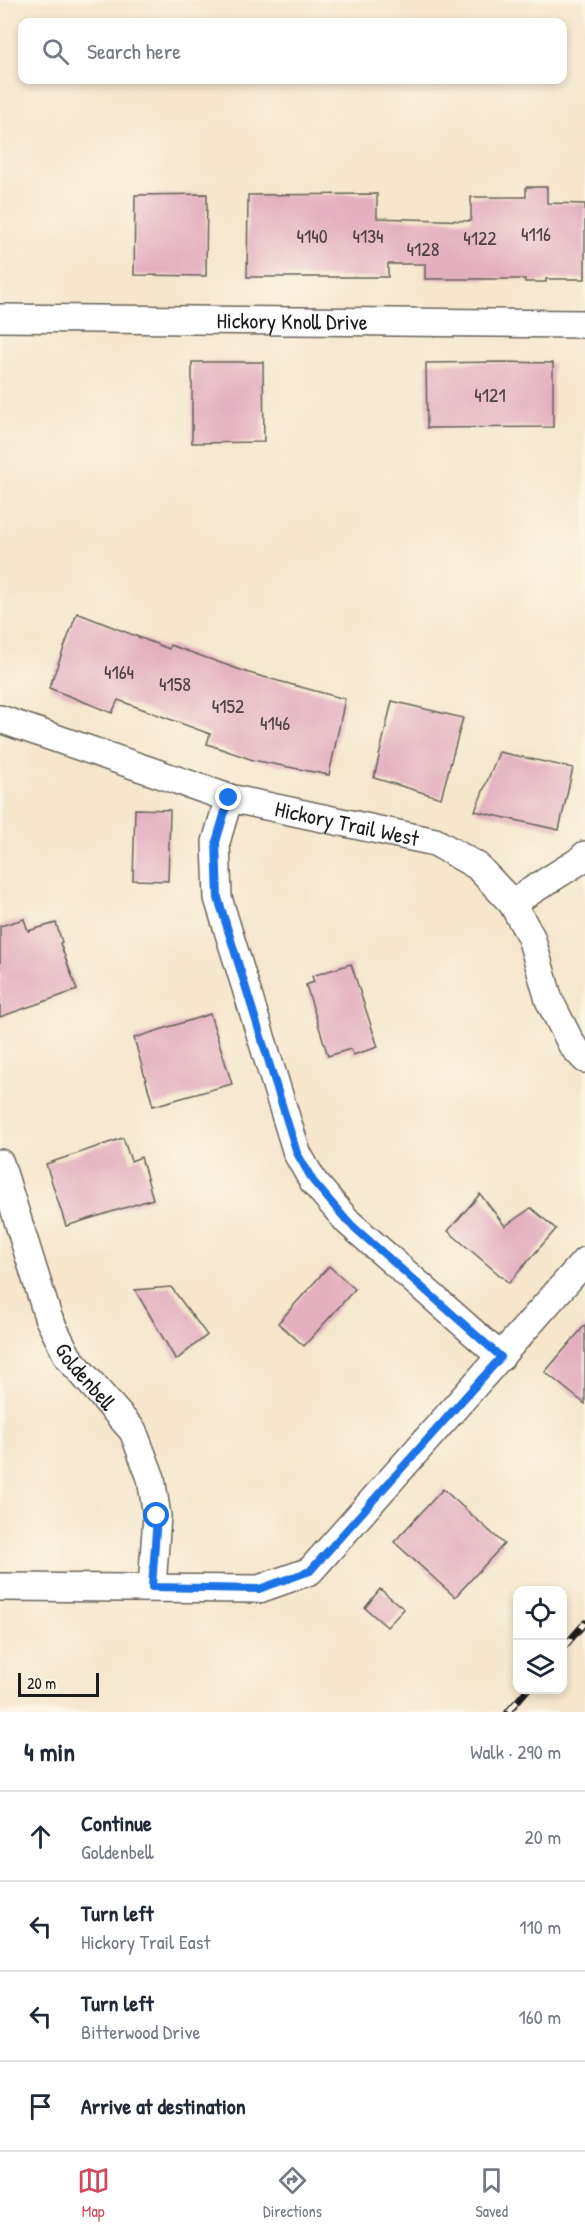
<!DOCTYPE html>
<html lang="en">
<head>
<meta charset="utf-8">
<style>
	body { margin:0; font-family:"Patrick Hand",sans-serif; background:#f6f6f7; color:#1f2937 }
	.controls { position:absolute; right:18px; bottom:18px; display:grid; overflow:hidden; border-radius:12px; box-shadow:0 3px 9px #0003 }
	.controls button { width:54px; height:54px; display:grid; place-items:center; padding:0; border:0; border-bottom:2px solid #e0e1e3; background:#fff; color:#1f2937; font:30px sans-serif }
	.scale { position:absolute; left:18px; bottom:15px; width:81px; box-sizing:border-box; padding-left:6px; border:3px solid #1c1c1c; border-top:0; font-size:16px; line-height:21px; white-space:nowrap; color:#1c1c1c; -webkit-text-stroke:4px #fcf5e5; paint-order:stroke }
	.stop { position:absolute; width:18px; height:18px; margin:-14px; border:4px solid #1a73e8; border-radius:50%; background:#fff }
	.stop.end { background:#1a73e8; border-color:#fff; box-shadow:0 2px 6px #0008 }
	.list { margin:0; padding:0; list-style:none }
	h2 { display:flex; justify-content:space-between; align-items:center; height:78px; margin:0; padding:0 24px; font-size:26px }
	h2 small { font-size:20px; font-weight:400; color:#747a83 }
	.list li { display:grid; grid-template-columns:39px 1fr auto; gap:18px; align-items:center; box-sizing:border-box; height:90px; padding:0 24px; border-top:2px solid #e0e1e3 }
	.list b { display:block; font-size:22px; white-space:nowrap }
	.list p { margin:0; font-size:20px; white-space:nowrap; color:#747a83 }
	.list em { font-size:20px; font-style:normal; color:#747a83 }
	.icon { flex:none; width:33px; height:33px; fill:none; stroke:currentColor; stroke-width:2; stroke-linecap:round; stroke-linejoin:round }
	.map { position:relative; flex:none; width:585px; height:1712px; overflow:hidden }
	.search { position:absolute; background:#fff; box-shadow:0 3px 9px #0003; left:18px; right:18px; top:18px; height:66px; display:flex; align-items:center; gap:15px; box-sizing:border-box; padding:0 21px; border-radius:12px; color:#747a83; font-size:22px }
	.sheet { height:438px; background:#fff }
	nav { display:flex; justify-content:space-around; align-items:center; box-sizing:border-box; height:84px; border-top:2px solid #e0e1e3; background:#fff; font-size:16px; color:#747a83 }
	nav a { display:grid; justify-items:center; gap:3px }
	nav .on { color:#d1495b }
	.map>svg:first-child { display:block }
	.building { fill:#e2afbf }
	.lines { fill:none; stroke-linecap:round; stroke-linejoin:round }
	.minor-casing { stroke:#68635a; stroke-width:30 }
	.minor { stroke:#fff; stroke-width:27 }
	.rail-casing { stroke:#1c1c1c; stroke-width:7 }
	.rail { stroke:#fcf5e5; stroke-width:4.5; stroke-dasharray:14; stroke-linecap:butt }
	.route { stroke:#1a73e8; stroke-width:8 }
	.labels { text-anchor:middle; stroke-width:4.5; stroke-linejoin:round; paint-order:stroke }
	.number-label { font-size:20px; fill:#4e4145 }
	.street-label { font-size:22px; fill:#1c1c1c; stroke:#fcf5e5 }
</style>
</head>
<body>
<div class="map">
<svg width="585" height="1712" viewBox="0 0 585 1712">
	<rect width="100%" height="100%" fill="#fcf5e5"/>
	<filter id="ink" filterUnits="userSpaceOnUse"><feTurbulence type="fractalNoise" baseFrequency=".0167" numOctaves="2"/><feDisplacementMap in="SourceGraphic" scale="12" xChannelSelector="R" yChannelSelector="G"/><feConvolveMatrix kernelMatrix="1 2 1 2 8 2 1 2 1" color-interpolation-filters="sRGB"/></filter>
	<filter id="wash" filterUnits="userSpaceOnUse"><feTurbulence type="fractalNoise" baseFrequency=".008" numOctaves="4" result="noise"/><feDisplacementMap in="SourceGraphic" scale="24" xChannelSelector="R" yChannelSelector="G"/><feGaussianBlur stdDeviation="1.35" result="paint"/><feColorMatrix in="noise" values="0 0 0 0 0 0 0 0 0 0 0 0 0 0 0 0 0 1.4 0 .05"/><feComposite in="paint" operator="in"/></filter>
	<g filter="url(#wash)">
		<rect width="100%" height="100%" fill="#f5e6cc"/>
		<g id="blocks">
			<path class="building" d="M 526,187 L 547,187 L 547,203 L 585,204 L 585,279 L 546,279 L 546,282 L 525,282 L 525,279 L 425,279 L 425,264 L 388,264 L 388,277 L 247,277 L 248,195 L 377,194 L 377,218 L 471,221 L 471,197 L 526,197 Z
				M 207,194 L 206,276 L 134,275 L 135,195 Z
				M 192,362 L 263,362 L 264,442 L 192,443 Z
				M 499,362 L 553,363 L 553,427 L 427,428 L 426,363 Z
				M 77,613 L 169,649 L 170,645 L 249,673 L 345,699 L 329,775 L 253,760 L 207,744 L 210,734 L 118,700 L 112,713 L 49,688 Z
				M 392,701 L 463,718 L 441,798 L 374,778 Z
				M 499,752 L 573,768 L 559,830 L 475,811 Z
				M 135,809 L 170,810 L 168,881 L 133,880 Z
				M 24,919 L 28,931 L 56,923 L 62,942 L 60,943 L 77,990 L 0,1017 L 0,926 Z
				M 351,964 L 378,1047 L 353,1055 L 351,1049 L 328,1056 L 306,985 L 314,982 L 312,976 Z
				M 210,1014 L 232,1084 L 153,1106 L 134,1038 Z
				M 123,1138 L 131,1161 L 141,1157 L 153,1199 L 66,1226 L 46,1164 Z
				M 480,1194 L 505,1226 L 531,1208 L 556,1229 L 509,1283 L 448,1231 Z
				M 329,1266 L 355,1289 L 304,1346 L 278,1323 Z
				M 171,1287 L 207,1335 L 176,1360 L 135,1290 Z
				M 585,1325 L 585,1404 L 545,1372 Z
				M 443,1489 L 504,1544 L 455,1597 L 394,1542 Z
				M 380,1589 L 404,1609 L 387,1627 L 365,1608 Z"/>
		</g>
	</g>
	<g filter="url(#ink)">
		<use href="#blocks" fill-opacity="0" stroke="#68635a" stroke-width="1.5"/>
		<g class="lines">
			<g class="minor-casing">
				<g id="minor">
					<path id="s1" d="M 0,318 L 585,324"/>
					<path id="s2" d="M 0,719 L 229,798 L 435,842 L 477,866 L 512,903 L 531,937 L 549,1000 L 572,1045 L 585,1059"/>
					<path d="M 229,798 L 216,842 L 218,898 L 297,1153 L 313,1181 L 348,1222 L 501,1357"/>
					<path d="M 512,903 L 579,861 L 585,855"/>
					<path id="s3" d="M 0,1163 L 48,1317 L 68,1357 L 133,1431 L 151,1478 L 157,1516 L 152,1587"/>
					<path d="M 0,1587 L 259,1589 L 310,1571 L 585,1261"/>
				</g>
			</g>
			<use href="#minor" class="minor"/>
			<g class="rail-casing">
				<path id="rail" d="M 562,1649 L 585,1623
					M 508,1712 L 527,1690"/>
			</g>
			<use href="#rail" class="rail"/>
		</g>
	</g>
	<g class="lines" filter="url(#ink)">
		<path class="route" d="M 157,1516 L 152,1587 L 259,1589 L 310,1571 L 501,1357 L 348,1222 L 313,1181 L 297,1153 L 218,898 L 216,842 L 229,798"/>
	</g>
	<g class="labels">
		<g class="number-label">
			<text x="536" y="241">4116</text>
			<text x="312" y="243">4140</text>
			<text x="368" y="243">4134</text>
			<text x="480" y="245">4122</text>
			<text x="423" y="256">4128</text>
			<text x="490" y="402">4121</text>
			<text x="119" y="679">4164</text>
			<text x="175" y="691">4158</text>
			<text x="228" y="713">4152</text>
			<text x="275" y="730">4146</text>
		</g>
		<g class="street-label">
			<text dy="8" stroke="none"><textPath href="#s1" startOffset="292">Hickory Knoll Drive</textPath></text>
			<text dy="8" stroke="none"><textPath href="#s2" startOffset="363">Hickory Trail West</textPath></text>
			<text dy="8" stroke="none"><textPath href="#s3" startOffset="232">Goldenbell</textPath></text>
		</g>
	</g>
</svg>
<div class="controls">
<button><svg class="icon" aria-label="locate" viewBox="0 0 24 24"><circle cx="12" cy="12" r="6"/><path d="M12 2v4M12 18v4M2 12h4M18 12h4"/></svg></button>
<button><svg class="icon" aria-label="layers" viewBox="0 0 24 24"><path d="M12 4l9 5-9 5-9-5zM3 14l9 5 9-5"/></svg></button>
</div>
<div class="scale">20 m</div>
<div class="stop" style="left:157px;top:1516px"></div>
<div class="stop end" style="left:229px;top:798px"></div>
<div class="search"><svg class="icon" aria-label="search" viewBox="0 0 24 24"><circle cx="10" cy="10" r="6"/><path d="M15 15l6 6"/></svg>Search here</div>
</div>
<section class="sheet">
<h2>4 min<small>Walk · 290 m</small></h2>
<ul class="list">
<li><svg class="icon" aria-label="ahead" viewBox="0 0 24 24"><path d="M12 20V5M6 11l6-6 6 6"/></svg><div><b>Continue</b><p>Goldenbell</p></div><em>20 m</em></li>
<li><svg class="icon" aria-label="left" viewBox="0 0 24 24"><path d="M17 20v-9H6M10 6l-5 5 5 5"/></svg><div><b>Turn left</b><p>Hickory Trail East</p></div><em>110 m</em></li>
<li><svg class="icon" aria-label="left" viewBox="0 0 24 24"><path d="M17 20v-9H6M10 6l-5 5 5 5"/></svg><div><b>Turn left</b><p>Bitterwood Drive</p></div><em>160 m</em></li>
<li><svg class="icon" aria-label="arrive" viewBox="0 0 24 24"><path d="M6 21V4h12l-3 4 3 4H6"/></svg><div><b>Arrive at destination</b></div></li>
</ul>
</section>
<nav>
<a class="on"><svg class="icon" aria-label="map" viewBox="0 0 24 24"><path d="M3 6l6-2 6 2 6-2v14l-6 2-6-2-6 2zM9 4v14M15 6v14"/></svg>Map</a>
<a><svg class="icon" aria-label="directions" viewBox="0 0 24 24"><path d="M12 3l9 9-9 9-9-9zM9 14v-3h6M13 9l2 2-2 2"/></svg>Directions</a>
<a><svg class="icon" aria-label="saved" viewBox="0 0 24 24"><path d="M7 4h10v16l-5-4-5 4z"/></svg>Saved</a>
</nav>
</body>
</html>
